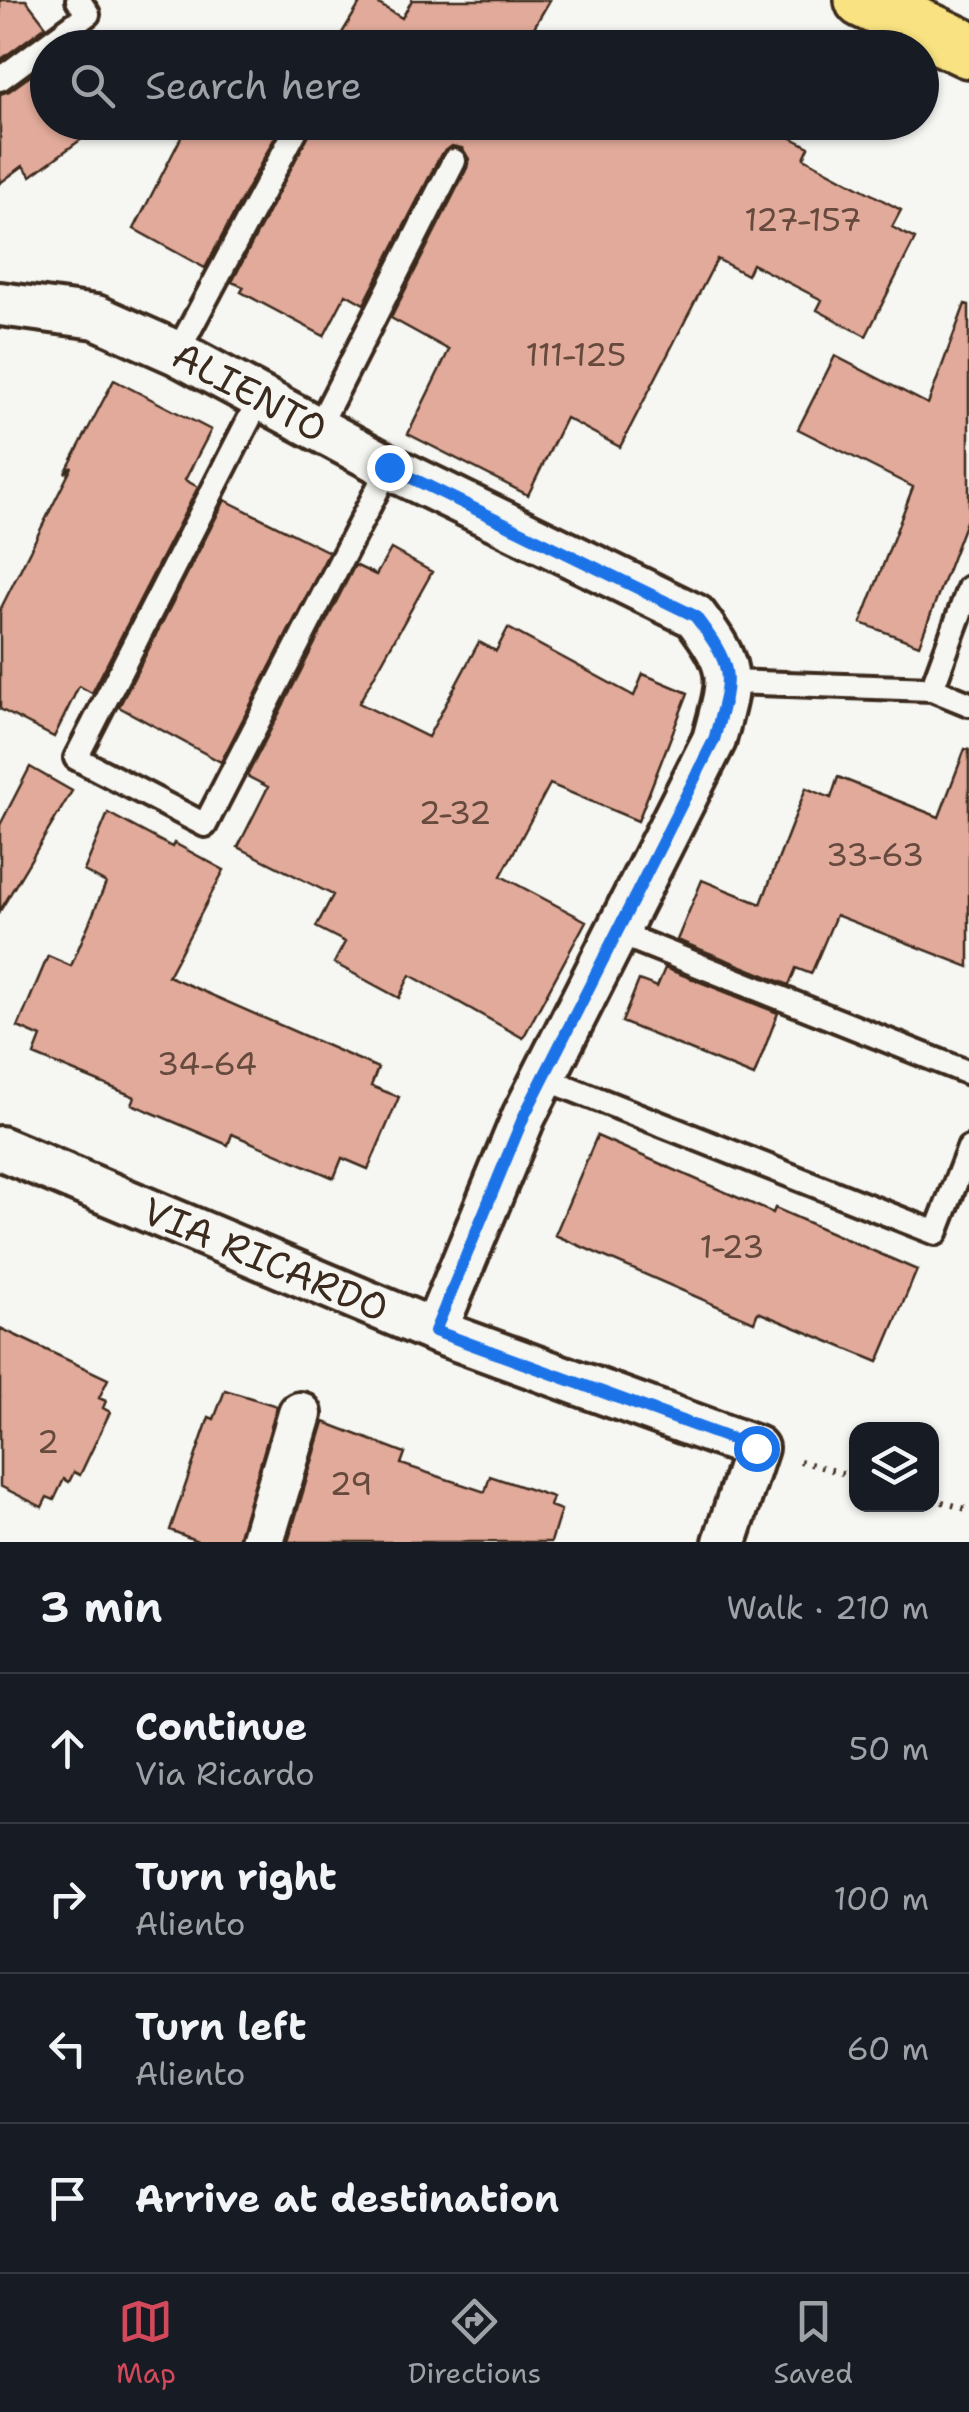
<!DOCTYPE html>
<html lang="en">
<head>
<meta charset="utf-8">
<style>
	body { margin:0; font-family:"Shantell Sans",sans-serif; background:#20242c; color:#f1f3f6 }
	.controls { position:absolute; right:30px; bottom:30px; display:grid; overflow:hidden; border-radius:20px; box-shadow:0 2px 8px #0004 }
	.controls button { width:90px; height:90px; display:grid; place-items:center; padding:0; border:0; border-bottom:2px solid #363941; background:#171b24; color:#f1f3f6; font:50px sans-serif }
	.stop { position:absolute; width:30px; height:30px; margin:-22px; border:8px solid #1a73e8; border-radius:50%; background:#fff }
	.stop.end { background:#1a73e8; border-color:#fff; box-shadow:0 2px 10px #0008 }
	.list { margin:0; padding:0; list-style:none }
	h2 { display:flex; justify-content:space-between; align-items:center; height:130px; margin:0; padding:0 40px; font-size:42px }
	h2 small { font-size:32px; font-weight:400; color:#9ea1a6 }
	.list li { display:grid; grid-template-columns:65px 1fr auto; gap:30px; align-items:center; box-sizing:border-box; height:150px; padding:0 40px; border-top:2px solid #363941 }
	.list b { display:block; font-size:38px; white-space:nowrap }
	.list p { margin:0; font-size:32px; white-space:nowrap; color:#9ea1a6 }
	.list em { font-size:32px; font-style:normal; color:#9ea1a6 }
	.icon { flex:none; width:55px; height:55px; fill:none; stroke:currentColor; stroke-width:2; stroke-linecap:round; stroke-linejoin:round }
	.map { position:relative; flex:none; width:969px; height:1542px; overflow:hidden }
	.search { position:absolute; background:#171b24; box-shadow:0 2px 8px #0004; left:30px; right:30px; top:30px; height:110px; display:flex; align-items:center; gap:25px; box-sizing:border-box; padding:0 35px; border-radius:55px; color:#9ea1a6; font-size:38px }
	.sheet { height:730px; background:#171b24 }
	nav { display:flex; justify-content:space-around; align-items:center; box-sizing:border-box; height:140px; border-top:2px solid #363941; background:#171b24; font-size:28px; color:#9ea1a6 }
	nav a { display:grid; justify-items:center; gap:5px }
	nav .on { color:#d1495b }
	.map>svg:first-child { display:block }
	.building { fill:#e2aa9a; stroke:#3b2a1e; stroke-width:2.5 }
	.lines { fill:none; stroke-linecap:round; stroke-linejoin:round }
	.lane-casing { stroke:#3b2a1e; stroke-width:30 }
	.street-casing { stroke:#3b2a1e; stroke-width:50 }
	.primary-casing { stroke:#3b2a1e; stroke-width:62 }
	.path { stroke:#3b2a1e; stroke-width:6; stroke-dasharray:2.5 8; stroke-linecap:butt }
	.lane { stroke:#f6f6f2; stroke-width:22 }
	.street { stroke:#f6f6f2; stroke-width:42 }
	.primary { stroke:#f8e281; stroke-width:55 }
	.route { stroke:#1a73e8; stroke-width:12 }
	.labels { text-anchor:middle; stroke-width:10; stroke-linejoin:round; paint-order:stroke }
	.number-label { font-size:32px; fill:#654a3d }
	.street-label { font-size:38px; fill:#3b2a1e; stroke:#f6f6f2 }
</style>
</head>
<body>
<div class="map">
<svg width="969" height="1542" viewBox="0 0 969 1542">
	<rect width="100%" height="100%" fill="#f6f6f2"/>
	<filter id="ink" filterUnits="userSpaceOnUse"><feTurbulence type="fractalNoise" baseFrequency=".01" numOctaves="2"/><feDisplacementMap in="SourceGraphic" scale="20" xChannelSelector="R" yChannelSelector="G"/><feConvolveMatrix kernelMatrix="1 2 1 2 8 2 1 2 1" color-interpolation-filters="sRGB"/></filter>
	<g filter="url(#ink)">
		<path class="building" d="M 0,0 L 26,0 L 46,26 L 0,60 Z
			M 362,0 L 372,0 L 402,18 L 412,0 L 550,0 L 522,48 L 333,48 Z
			M 48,63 L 48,122 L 105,122 L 31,176 L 23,166 L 0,183 L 0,94 L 9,91 Z
			M 189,122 L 283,122 L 205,268 L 134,229 Z
			M 315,122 L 761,122 L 809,147 L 804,158 L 901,210 L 892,227 L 915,239 L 866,336 L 817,310 L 822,300 L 752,264 L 747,275 L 717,259 L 620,447 L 566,418 L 528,495 L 408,434 L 449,350 L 391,318 L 467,168 L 469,159 L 462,148 L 452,146 L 441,154 L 364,304 L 346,294 L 324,336 L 241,292 L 244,287 L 232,282 Z
			M 965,304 L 969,305 L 969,514 L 919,645 L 861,623 L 913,487 L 798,429 L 835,356 L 928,404 Z
			M 114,380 L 211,430 L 185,480 L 198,487 L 92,693 L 79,686 L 54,737 L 0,709 L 0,610 L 72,467 L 65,473 Z
			M 225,500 L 329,552 L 221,762 L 119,707 Z
			M 391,549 L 432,572 L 359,703 L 428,737 L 479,642 L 496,651 L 508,628 L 634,696 L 643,674 L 688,693 L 638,821 L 550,784 L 501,876 L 586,921 L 523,1038 L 410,975 L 399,998 L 334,963 L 345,942 L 316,927 L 333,895 L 238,847 L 268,787 L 247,776 L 355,565 L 376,575 Z
			M 965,749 L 969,750 L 969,967 L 836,915 L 811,974 L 796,968 L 789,985 L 677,940 L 702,880 L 761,904 L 806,788 L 831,798 L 838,777 L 939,817 Z
			M 30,767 L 72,791 L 0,911 L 0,825 Z
			M 108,813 L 172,847 L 174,843 L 224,870 L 168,976 L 378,1068 L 371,1086 L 399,1097 L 368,1169 L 342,1158 L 334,1178 L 232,1134 L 228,1145 L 132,1104 L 135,1097 L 34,1055 L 41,1037 L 18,1027 L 48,956 L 71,966 L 106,883 L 84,871 Z
			M 665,968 L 778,1013 L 754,1076 L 622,1022 L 639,980 L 657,987 Z
			M 597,1136 L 773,1213 L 775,1208 L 917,1270 L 878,1362 L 758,1312 L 754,1322 L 555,1235 Z
			M 0,1328 L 108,1379 L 99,1398 L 106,1401 L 103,1408 L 110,1412 L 80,1475 L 74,1472 L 69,1482 L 64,1479 L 54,1500 L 47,1497 L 42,1507 L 0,1486 Z
			M 225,1390 L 277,1406 L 238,1542 L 200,1542 L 170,1530 L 209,1417 L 214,1419 Z
			M 324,1422 L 405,1453 L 401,1464 L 485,1492 L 490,1476 L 553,1497 L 550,1506 L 561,1510 L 551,1542 L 288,1542 Z"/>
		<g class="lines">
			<g class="lane-casing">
				<path id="lane" d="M 0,79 L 88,14 L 78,0
					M 177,353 L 300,122
					M 260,398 L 76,758 L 205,825 L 389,467
					M 318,428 L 454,161
					M 730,682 L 932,689 L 969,704
					M 932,689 L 969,588
					M 618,933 L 969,1073
					M 544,1078 L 936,1233 L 969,1148"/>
			</g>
			<g class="street-casing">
				<g id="street">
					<path id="s1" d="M 0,304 L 96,317 L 177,353 L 389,467 L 695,616 C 736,671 731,676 714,740 L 524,1116 L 435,1331"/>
					<path id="s2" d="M 0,1148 L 435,1331 L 756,1448 L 725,1542"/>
					<path d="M 262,1542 L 300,1414"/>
				</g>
			</g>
			<g class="primary-casing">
				<path id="primary" d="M 863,0 L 969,50"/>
			</g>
			<path class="path" d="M 800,1461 L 856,1477
				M 932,1499 L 969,1510"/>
			<use href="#lane" class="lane"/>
			<use href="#street" class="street"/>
			<use href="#primary" class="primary"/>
		</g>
	</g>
	<g class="lines" filter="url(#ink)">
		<path class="route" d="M 389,467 L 695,616 C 737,671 731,676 714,740 L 524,1116 L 435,1331 L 756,1448"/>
	</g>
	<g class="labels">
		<g class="number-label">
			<text x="803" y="231">127-157</text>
			<text x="576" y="366">111-125</text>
			<text x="455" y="824">2-32</text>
			<text x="875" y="866">33-63</text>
			<text x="207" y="1075">34-64</text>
			<text x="732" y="1258">1-23</text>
			<text x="48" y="1453">2</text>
			<text x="351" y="1495">29</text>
		</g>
		<g class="street-label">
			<text dy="13" stroke="none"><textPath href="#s1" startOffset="268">ALIENTO</textPath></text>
			<text dy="13" stroke="none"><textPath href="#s2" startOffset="288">VIA RICARDO</textPath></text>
		</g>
	</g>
</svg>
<div class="controls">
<button><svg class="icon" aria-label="layers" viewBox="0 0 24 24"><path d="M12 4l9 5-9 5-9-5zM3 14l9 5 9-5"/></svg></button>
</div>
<div class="stop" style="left:756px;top:1448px"></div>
<div class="stop end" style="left:389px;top:467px"></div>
<div class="search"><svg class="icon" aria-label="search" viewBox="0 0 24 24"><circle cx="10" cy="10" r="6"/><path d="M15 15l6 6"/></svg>Search here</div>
</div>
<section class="sheet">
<h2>3 min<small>Walk · 210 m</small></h2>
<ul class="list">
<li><svg class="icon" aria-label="ahead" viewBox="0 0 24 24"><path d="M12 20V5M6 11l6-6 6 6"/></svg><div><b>Continue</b><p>Via Ricardo</p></div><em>50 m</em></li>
<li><svg class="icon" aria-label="right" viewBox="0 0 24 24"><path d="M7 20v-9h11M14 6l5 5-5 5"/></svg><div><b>Turn right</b><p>Aliento</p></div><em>100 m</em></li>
<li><svg class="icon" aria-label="left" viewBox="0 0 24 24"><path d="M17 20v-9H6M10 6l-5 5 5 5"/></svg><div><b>Turn left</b><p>Aliento</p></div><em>60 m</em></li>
<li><svg class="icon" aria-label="arrive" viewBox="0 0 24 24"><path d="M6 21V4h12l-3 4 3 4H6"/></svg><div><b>Arrive at destination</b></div></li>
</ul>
</section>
<nav>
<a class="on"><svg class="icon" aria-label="map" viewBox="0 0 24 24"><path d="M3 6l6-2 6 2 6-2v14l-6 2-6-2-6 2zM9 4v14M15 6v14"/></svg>Map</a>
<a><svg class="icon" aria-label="directions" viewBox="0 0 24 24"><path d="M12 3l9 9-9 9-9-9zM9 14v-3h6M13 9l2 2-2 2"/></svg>Directions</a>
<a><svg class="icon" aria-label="saved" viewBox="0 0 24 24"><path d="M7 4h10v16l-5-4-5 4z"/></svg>Saved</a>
</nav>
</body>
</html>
